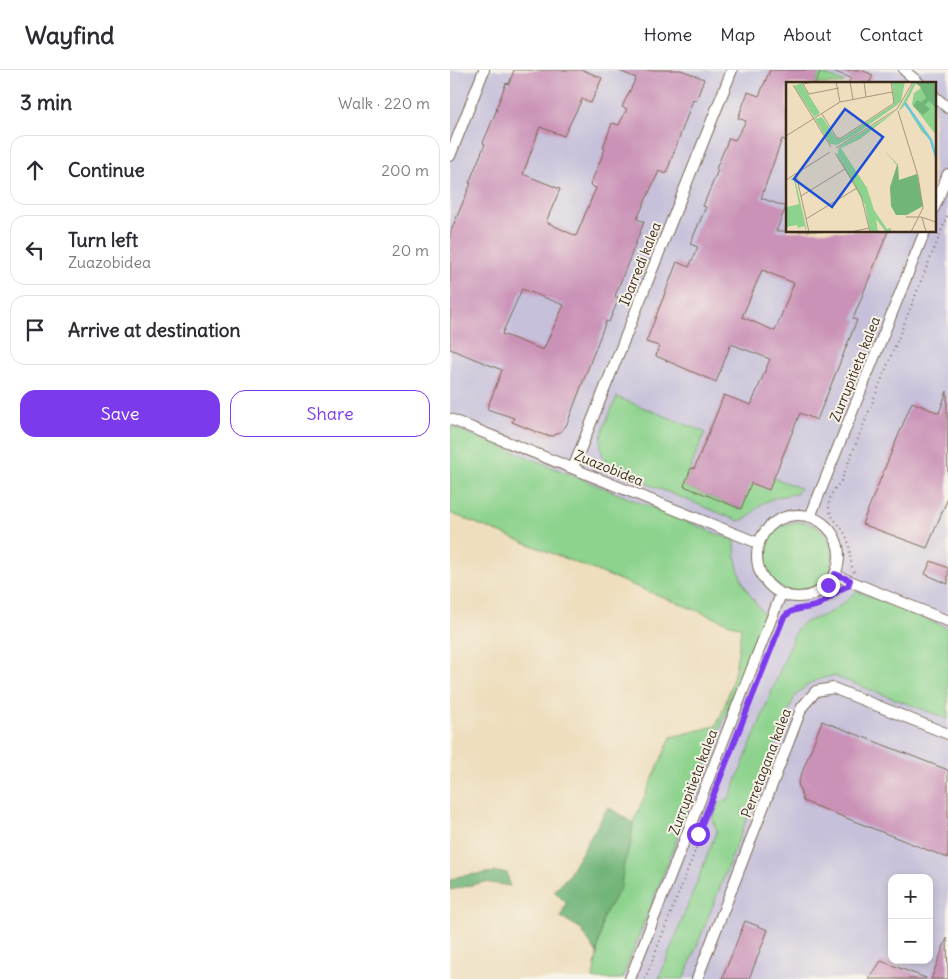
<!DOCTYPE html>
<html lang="en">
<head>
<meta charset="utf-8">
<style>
	body { margin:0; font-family:Delius,sans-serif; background:#f7f7f7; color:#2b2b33 }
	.controls { position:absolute; right:15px; bottom:15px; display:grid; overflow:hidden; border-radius:10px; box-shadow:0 2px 8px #0003 }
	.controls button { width:45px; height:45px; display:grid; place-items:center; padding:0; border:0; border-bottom:1px solid #e1e1e2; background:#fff; color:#2b2b33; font:25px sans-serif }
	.stop { position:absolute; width:15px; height:15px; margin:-11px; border:4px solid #7c3aed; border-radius:50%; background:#fff }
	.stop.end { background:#7c3aed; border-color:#fff; box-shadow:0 1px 5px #0008 }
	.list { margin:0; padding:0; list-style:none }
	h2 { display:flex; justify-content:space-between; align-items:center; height:65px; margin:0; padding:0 20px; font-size:21px }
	h2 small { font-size:16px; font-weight:400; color:#7c7c81 }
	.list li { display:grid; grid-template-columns:32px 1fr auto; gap:15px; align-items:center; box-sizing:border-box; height:70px; margin:0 10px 10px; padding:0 10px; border:1px solid #e1e1e2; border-radius:15px }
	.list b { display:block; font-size:19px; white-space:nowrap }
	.list p { margin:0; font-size:16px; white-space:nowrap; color:#7c7c81 }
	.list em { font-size:16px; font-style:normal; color:#7c7c81 }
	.actions { display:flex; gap:10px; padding:15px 20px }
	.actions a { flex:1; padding:11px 0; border:1px solid #7c3aed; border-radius:15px; text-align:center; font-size:18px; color:#7c3aed }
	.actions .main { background:#7c3aed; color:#fff }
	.icon { flex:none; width:28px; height:28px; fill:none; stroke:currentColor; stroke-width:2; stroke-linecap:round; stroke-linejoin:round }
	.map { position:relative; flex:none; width:498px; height:909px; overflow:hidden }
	header { display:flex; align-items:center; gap:30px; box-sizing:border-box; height:70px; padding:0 25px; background:#fff; border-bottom:1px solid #e1e1e2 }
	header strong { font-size:24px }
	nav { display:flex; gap:28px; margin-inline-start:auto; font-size:18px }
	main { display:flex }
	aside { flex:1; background:#fff }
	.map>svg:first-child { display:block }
	.industrial { fill:#c6c0da; fill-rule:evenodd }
	.green { fill:#8dd38e; stroke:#647e56 }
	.forest { fill:#72b579; stroke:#56704c }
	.building { fill:#ca92b7; fill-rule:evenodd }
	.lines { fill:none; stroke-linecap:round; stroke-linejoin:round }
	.street-casing { stroke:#7a6956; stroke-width:12 }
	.path { stroke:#7a6956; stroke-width:2; stroke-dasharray:1 4; stroke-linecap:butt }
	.street { stroke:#fff; stroke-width:10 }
	.route { stroke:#7c3aed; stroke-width:6 }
	.labels { text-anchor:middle; stroke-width:4; stroke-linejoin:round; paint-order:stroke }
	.street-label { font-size:14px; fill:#3b2a1e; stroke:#f7f3e8 }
	.inset-river { fill:none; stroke:#65c5e3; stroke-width:2.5 }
	.inset-road { fill:none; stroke:#a6967d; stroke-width:1 }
	.view { fill:#1d4ed8; fill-opacity:0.15; stroke:#1d4ed8; stroke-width:2.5 }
	.inset-edge { fill:none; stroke:#3b2a1e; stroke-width:2.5 }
</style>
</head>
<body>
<header>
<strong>Wayfind</strong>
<nav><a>Home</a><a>Map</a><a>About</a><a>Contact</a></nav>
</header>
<main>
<aside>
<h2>3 min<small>Walk · 220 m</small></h2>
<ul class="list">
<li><svg class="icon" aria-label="ahead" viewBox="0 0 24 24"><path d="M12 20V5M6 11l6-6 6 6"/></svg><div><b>Continue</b></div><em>200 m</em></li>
<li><svg class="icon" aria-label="left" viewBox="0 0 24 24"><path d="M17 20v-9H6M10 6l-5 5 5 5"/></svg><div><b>Turn left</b><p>Zuazobidea</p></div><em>20 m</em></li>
<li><svg class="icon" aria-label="arrive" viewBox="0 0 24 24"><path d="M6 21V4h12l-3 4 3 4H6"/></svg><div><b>Arrive at destination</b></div></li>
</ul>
<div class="actions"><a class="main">Save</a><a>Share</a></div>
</aside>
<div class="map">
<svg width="498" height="909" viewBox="0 0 498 909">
	<rect width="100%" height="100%" fill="#f7f3e8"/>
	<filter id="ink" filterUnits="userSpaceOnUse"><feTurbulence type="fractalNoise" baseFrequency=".02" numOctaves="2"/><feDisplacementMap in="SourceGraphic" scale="10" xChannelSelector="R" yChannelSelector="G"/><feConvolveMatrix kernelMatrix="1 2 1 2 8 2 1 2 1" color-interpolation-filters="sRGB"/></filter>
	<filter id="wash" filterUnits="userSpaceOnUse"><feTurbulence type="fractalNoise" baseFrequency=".0096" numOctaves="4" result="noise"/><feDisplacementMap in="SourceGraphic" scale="20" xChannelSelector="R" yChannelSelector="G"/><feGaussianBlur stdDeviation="1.12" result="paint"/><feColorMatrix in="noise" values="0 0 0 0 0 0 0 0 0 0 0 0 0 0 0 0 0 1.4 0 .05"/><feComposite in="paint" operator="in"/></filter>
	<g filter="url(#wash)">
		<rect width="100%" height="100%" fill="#eedebd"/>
		<path class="industrial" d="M 0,0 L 498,0 L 498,909 L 172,909 L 315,545 L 300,526 L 289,505 L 285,486 L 285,471 L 0,356 ZM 337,14 L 484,14 L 484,161 L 337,161 ZM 442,808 L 479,808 L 479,890 L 442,890 Z"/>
		<path class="green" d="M 364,0 L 394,12 L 393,14 L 365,14 L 368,7 Z
			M 167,327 L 255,362 L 234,416 L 290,439 L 298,421 L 270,410 L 324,408 L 350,418 L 347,424 C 335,425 323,427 312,434 C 304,440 299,449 289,451 L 168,402 C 136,383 156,353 167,327 Z
			M 0,356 L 285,471 C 285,504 295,520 315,545 L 172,909 L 143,909 L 153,847 L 170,817 L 174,793 L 181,772 L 183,753 L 221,667 L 266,656 C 281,626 288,590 291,558 L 0,443 Z
			M313 487a35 35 0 1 1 70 0a35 35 0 1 1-70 0Z
			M 407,521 L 498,558 L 498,649 L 384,606 C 367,608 354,615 344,628 L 234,909 L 209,909 L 267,760 L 262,750 L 268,733 L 279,729 L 347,558 C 354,551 362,550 371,546 C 384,542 398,530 407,521 Z"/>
		<path class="forest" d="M 158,737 L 183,753 L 181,772 L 174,793 L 171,817 L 153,847 L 147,884 L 130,858 L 111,847 L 116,833 L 104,821 L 118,806 Z
			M 45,802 L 57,803 L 60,816 L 34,812 L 0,820 L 0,810 L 10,806 Z"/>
		<g id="blocks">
			<path class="building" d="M 64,0 L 133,0 L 152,8 L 141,33 L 132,29 L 114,66 L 90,57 L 73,104 L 110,119 L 96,152 L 126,166 L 146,118 L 140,115 L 155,79 L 153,78 L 162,53 L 169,55 L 177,39 L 172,37 L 186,8 L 167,0 L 231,0 L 254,9 L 246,31 L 243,30 L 216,104 L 209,101 L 187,149 L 194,152 L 165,226 L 169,228 L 159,252 L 156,251 L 117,354 L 112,361 L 103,366 L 94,365 L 62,352 L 64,348 L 37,339 L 52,300 L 0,279 L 0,163 L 21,113 L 19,113 L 35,74 L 33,73 L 47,39 L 46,39 L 56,13 L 59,14 ZM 72,219 L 114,235 L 93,280 L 52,264 Z
				M 320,0 L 371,0 L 365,14 L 337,14 L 337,71 L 332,69 L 311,128 L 336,137 L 326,161 L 438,161 L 403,249 L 407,250 L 367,350 L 350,343 L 319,420 L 301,413 L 291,439 L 234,416 L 241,398 L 244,399 L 274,325 L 301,335 L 320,289 L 281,274 L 266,312 L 206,286 L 209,276 L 196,272 L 227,192 L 239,197 L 248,177 L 240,174 L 256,137 L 253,136 L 268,100 L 266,99 L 279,68 L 285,70 L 296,51 L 288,48 L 298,22 L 309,26 ZM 312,200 L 344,213 L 325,261 L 292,247 Z
				M 380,0 L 411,0 L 423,5 L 419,14 L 398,14 L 401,8 Z
				M 497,321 L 498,428 L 477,478 L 412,454 L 462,332 L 489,343 Z
				M 481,491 L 498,498 L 498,514 L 475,504 Z
				M 372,651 L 498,700 L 498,788 L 353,731 L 348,713 Z
				M 295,851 L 318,860 L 299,909 L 272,909 Z
				M 497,868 L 498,909 L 481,909 Z
				M 431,891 L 476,908 L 476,909 L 419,909 Z"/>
		</g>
	</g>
	<g filter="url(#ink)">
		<use href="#blocks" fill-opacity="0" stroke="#7a6956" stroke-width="1"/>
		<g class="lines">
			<g class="street-casing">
				<path id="street" d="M 454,0 L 470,14
					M 484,26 L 498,38
					M 0,86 L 34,0
					M 484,138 L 498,104
					M 0,349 L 308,473
					M 123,398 L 282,0
					M307 486a41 41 0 1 1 82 0a41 41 0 1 1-82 0Z
					M 360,447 L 475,161
					M 385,505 L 498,551
					M 180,909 L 331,524
					M 247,909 L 352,637 L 366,621 L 383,618 L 498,664"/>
			</g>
			<path class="path" d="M 404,502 C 399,492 401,481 398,471 C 391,449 369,446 384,420 C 386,416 389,415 391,411 L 498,144
				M 333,548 L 341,540 L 369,534 L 392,518
				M 195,909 L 249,771 L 248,764"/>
			<use href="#street" class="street"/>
		</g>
	</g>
	<g class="lines" filter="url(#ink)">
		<path class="route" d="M 248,764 L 333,549 C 342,536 355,540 368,535 C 379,530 386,520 398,516 L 400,510 L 385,504 L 378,515"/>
	</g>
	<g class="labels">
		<g class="street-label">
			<text transform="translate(190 194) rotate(-68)" y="5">Ibarredi kalea</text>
			<text transform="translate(405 299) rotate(-68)" y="5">Zurrupitieta kalea</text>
			<text transform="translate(159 398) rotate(22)" y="5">Zuazobidea</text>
			<text transform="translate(316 693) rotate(-69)" y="5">Perretagana kalea</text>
			<text transform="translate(243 712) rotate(-69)" y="5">Zurrupitieta kalea</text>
		</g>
	</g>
	<g transform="translate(336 12)">
		<rect width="150" height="150" fill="#eedebd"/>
		<path d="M 19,0 L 16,2 L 34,31 L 28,35 L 8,4 ZM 106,0 L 119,0 L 115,19 L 111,23 L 67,54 L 51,63 L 44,62 L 29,37 L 36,35 L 50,56 L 55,57 L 108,22 ZM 128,0 L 150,0 L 150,53 L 126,22 L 128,11 L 135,6 L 130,1 L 120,21 L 122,28 L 146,59 L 150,76 L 143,56 L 136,50 L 119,23 L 112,30 ZM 110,29 L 74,57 L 55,66 L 81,106 L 88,128 L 101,147 L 105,146 L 105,150 L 100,150 L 90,137 L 92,150 L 84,150 L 79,123 L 51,73 L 53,65 ZM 8,95 L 9,96 L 21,150 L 18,144 L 12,146 L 11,143 L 0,145 L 1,125 L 13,122 L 8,98 L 4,98 Z" fill="#8dd38e"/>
		<path d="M 128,0 L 147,1 L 150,5 L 150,26 L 143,19 L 139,23 L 144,27 L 137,33 L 127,24 L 131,18 L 135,20 L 140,16 L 134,4 ZM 97,67 L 112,83 L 113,98 L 131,92 L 137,124 L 121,133 L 110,133 L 105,124 L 104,105 L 111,83 Z" fill="#72b579"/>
		<path class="inset-river" d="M 119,21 L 145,58 L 150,75"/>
		<path class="inset-road" d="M 27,0 L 17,2 L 23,12 L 53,6M 50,0 L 54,20M 64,0 L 67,17M 78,0 L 80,15M 7,3 L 45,65M 112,29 L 132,94 L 137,126 L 125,150M 36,32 L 51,56 L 55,56 L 108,21 L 105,0M 0,54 L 54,20 L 106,10M 50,66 L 111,27 L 127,0M 49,71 L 75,113 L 84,150M 10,92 L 23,150M 0,98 L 44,70M 15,114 L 59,87M 120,135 L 135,135 L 150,140M 136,135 L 140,150M 20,137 L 71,106M 65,150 L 83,146"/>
		<path class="view" d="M 59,27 L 97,55 L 46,125 L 8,97 Z"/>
		<rect width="150" height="150" class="inset-edge"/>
	</g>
</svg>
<div class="controls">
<button>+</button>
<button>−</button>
</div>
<div class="stop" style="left:248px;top:764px"></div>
<div class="stop end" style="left:378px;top:515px"></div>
</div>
</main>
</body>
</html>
